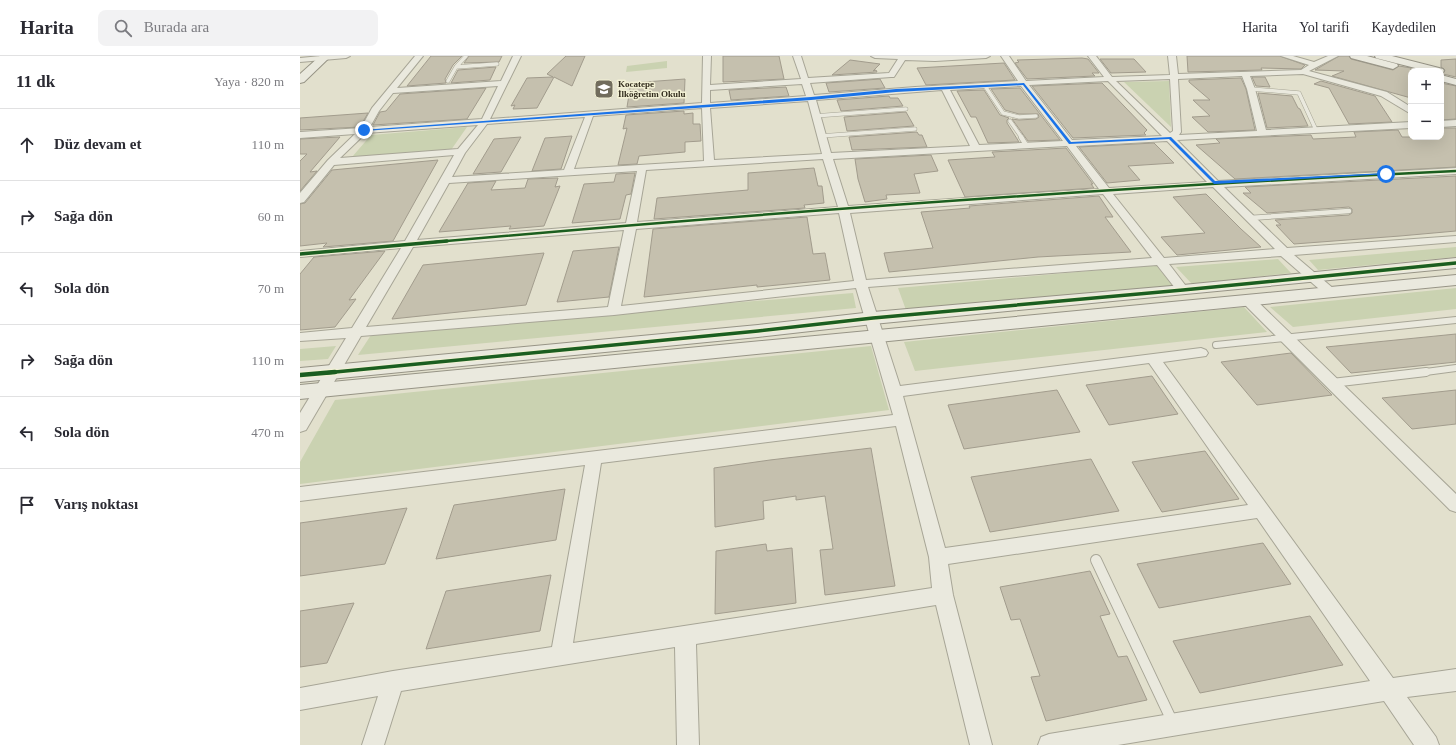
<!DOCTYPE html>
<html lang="tr">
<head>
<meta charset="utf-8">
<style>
	body { margin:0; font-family:Georgia,serif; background:#f2f2f3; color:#2b2b33 }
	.controls { position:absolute; right:12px; top:12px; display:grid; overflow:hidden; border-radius:8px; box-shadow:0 4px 16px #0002 }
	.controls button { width:36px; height:36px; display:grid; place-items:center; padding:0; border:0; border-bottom:1px solid #e1e1e2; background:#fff; color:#2b2b33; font:20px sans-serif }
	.stop { position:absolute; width:12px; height:12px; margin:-9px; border:3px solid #1a73e8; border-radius:50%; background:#fff }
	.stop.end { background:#1a73e8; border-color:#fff; box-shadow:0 1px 4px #0008 }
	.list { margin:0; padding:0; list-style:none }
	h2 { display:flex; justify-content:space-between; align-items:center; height:52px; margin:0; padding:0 16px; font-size:17px }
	h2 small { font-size:13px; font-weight:400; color:#7c7c81 }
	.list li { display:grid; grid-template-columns:26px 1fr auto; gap:12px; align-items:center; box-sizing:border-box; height:72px; padding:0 16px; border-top:1px solid #e1e1e2 }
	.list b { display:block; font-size:15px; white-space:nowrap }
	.list em { font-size:13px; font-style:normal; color:#7c7c81 }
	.icon { flex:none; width:22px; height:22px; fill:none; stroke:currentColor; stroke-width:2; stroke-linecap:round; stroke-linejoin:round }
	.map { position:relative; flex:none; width:1156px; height:689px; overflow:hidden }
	header { display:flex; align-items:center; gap:24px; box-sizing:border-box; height:56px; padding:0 20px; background:#fff; border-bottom:1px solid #e1e1e2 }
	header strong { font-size:19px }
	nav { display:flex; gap:22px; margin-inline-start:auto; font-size:14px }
	.search { width:280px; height:36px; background:#f2f2f3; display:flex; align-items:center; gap:10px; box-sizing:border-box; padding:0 14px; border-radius:8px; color:#7c7c81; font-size:15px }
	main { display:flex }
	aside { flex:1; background:#fff }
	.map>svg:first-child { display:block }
	.green { fill:#cad2b1 }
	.building { fill:#c5c0ae; stroke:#a29c8d }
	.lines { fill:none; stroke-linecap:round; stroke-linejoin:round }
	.lane-far4-casing { stroke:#a7a596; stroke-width:4.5 }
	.lane-far3-casing { stroke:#a7a596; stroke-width:6 }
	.lane-far2-casing { stroke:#a7a596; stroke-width:8 }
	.lane-far1-casing { stroke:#a7a596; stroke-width:10 }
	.lane-casing { stroke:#a7a596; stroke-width:12 }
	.street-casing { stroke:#a7a596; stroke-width:2 }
	.secondary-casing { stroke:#979486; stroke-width:2 }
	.lane-far4 { stroke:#eae9de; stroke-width:3.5 }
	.lane-far3 { stroke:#eae9de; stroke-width:4.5 }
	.lane-far2 { stroke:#eae9de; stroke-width:6 }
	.lane-far1 { stroke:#eae9de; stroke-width:8 }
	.lane { stroke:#eae9de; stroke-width:10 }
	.street { fill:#eae9de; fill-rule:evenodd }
	.secondary { fill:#eae9de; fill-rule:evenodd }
	.cycleway-far2-casing { stroke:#f2f0d4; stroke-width:4 }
	.cycleway-far1-casing { stroke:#f2f0d4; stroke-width:5.5 }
	.cycleway-casing { stroke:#f2f0d4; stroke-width:7 }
	.cycleway-far2 { stroke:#1b5e20; stroke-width:2.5 }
	.cycleway-far1 { stroke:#1b5e20; stroke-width:3.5 }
	.cycleway { stroke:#1b5e20; stroke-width:4.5 }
	.route { fill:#1a73e8 }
	.labels { text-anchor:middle; stroke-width:3; stroke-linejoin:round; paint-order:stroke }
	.far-poi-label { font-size:9px; font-weight:bold; fill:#342e1f; stroke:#f2f0d4; text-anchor:start }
</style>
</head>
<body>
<header>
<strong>Harita</strong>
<div class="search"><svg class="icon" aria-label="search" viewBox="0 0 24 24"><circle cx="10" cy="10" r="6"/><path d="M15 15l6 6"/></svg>Burada ara</div>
<nav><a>Harita</a><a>Yol tarifi</a><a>Kaydedilen</a></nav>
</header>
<main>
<aside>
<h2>11 dk<small>Yaya · 820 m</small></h2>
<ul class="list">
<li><svg class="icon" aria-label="ahead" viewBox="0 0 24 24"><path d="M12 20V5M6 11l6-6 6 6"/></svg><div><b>Düz devam et</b></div><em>110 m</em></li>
<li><svg class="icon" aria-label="right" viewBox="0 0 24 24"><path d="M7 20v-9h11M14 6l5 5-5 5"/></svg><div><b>Sağa dön</b></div><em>60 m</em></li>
<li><svg class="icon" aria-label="left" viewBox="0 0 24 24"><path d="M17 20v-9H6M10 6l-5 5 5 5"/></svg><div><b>Sola dön</b></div><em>70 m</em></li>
<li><svg class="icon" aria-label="right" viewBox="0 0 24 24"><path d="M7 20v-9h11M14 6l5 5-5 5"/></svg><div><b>Sağa dön</b></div><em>110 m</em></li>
<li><svg class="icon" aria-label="left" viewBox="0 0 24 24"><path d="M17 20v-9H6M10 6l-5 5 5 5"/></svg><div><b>Sola dön</b></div><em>470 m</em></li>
<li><svg class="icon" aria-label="arrive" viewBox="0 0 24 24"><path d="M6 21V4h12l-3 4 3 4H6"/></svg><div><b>Varış noktası</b></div></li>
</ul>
</aside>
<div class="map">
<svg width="1156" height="689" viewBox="0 0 1156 689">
	<rect width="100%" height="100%" fill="#e2e0cd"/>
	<path class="green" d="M 367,5 L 367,12 L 326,16 L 327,10 Z
		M 869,25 L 871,71 L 824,26 Z
		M 167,71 L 151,94 L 52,101 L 71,79 Z
		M 1156,191 L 1156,201 L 1018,214 L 1009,204 Z
		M 978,203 L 991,217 L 892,228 L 876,211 Z
		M 856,209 L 873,230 L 606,254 L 598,232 Z
		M 1156,232 L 1156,253 L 993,271 L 970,251 Z
		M 553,237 L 556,252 L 58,299 L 71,279 L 331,255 Z
		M 944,251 L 967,276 L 615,315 L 604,286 Z
		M 36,290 L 28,303 L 0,305 L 0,293 Z
		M 571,290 L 589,354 L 0,428 L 0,406 L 35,344 Z"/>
	<path class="building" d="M 131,0 L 162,0 L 153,9 L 145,23 L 146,27 L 107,30 Z
		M 169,0 L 202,0 L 199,6 L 164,7 Z
		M 266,0 L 285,0 L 272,30 L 254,21 L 237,52 L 213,53 L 215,49 L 211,50 L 227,22 L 253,21 L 247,18 Z
		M 423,0 L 479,0 L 484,23 L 423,26 Z
		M 887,0 L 980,0 L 1005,9 L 1001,13 L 961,12 L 962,14 L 888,16 Z
		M 1039,0 L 1049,0 L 1051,3 L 1093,14 L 1099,10 L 1111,12 L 1111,42 L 1032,20 L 1044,15 L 1015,14 Z
		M 782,2 L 788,3 L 799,17 L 792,17 L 795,20 L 727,23 L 715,7 L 719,6 L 717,4 Z
		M 800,3 L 834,3 L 846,16 L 811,17 Z
		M 1156,3 L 1156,21 L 1143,18 L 1145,14 L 1141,11 L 1141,4 Z
		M 550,4 L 580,8 L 573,15 L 576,14 L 577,16 L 532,19 Z
		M 704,7 L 715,24 L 626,29 L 617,12 Z
		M 196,11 L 190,24 L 151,27 L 158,14 Z
		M 952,21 L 965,21 L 970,31 L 956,30 Z
		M 941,22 L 946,33 L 955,74 L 908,76 L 892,61 L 910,60 L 893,44 L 910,44 L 889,26 L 889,24 Z
		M 385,23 L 384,47 L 327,51 L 331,27 Z
		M 580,23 L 585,32 L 529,36 L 526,27 Z
		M 1021,25 L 1075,40 L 1092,66 L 1049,68 L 1029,32 L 1014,28 Z
		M 802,27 L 847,74 L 844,77 L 846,79 L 773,82 L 732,30 Z
		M 1141,27 L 1156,30 L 1156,63 L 1141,64 Z
		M 486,31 L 489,40 L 431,44 L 429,34 Z
		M 186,32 L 167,63 L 73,69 L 80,56 L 86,55 L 100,38 Z
		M 720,32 L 760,84 L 728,85 L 712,63 L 719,64 L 736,63 L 739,61 L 738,58 L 719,58 L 705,54 L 691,33 Z
		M 684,34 L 700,59 L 709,62 L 707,64 L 707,67 L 719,86 L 688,87 L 676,61 L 671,61 L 657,35 Z
		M 958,37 L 992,40 L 998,52 L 1000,53 L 1008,70 L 967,72 Z
		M 589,40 L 590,42 L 598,42 L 603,50 L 541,55 L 537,44 Z
		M 384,55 L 384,58 L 393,57 L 393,68 L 400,68 L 401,85 L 385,86 L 385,96 L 339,100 L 337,108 L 318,109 L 327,72 L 323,73 L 326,59 Z
		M 606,56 L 614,70 L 547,75 L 544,61 Z
		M 68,57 L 60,71 L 0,74 L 0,62 Z
		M 1141,72 L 1156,72 L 1156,111 L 935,123 L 896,89 L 920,87 L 916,83 L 1011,79 L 1013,83 L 1056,81 L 1054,76 L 1098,74 L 1102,81 L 1141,81 Z
		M 617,76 L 619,79 L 622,79 L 627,91 L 552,94 L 549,81 Z
		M 272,80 L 261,113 L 232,115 L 245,82 Z
		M 40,81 L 10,116 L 17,115 L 0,135 L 0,105 L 7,98 L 0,98 L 0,83 Z
		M 221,81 L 201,116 L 173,118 L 194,83 Z
		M 854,87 L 874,107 L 828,110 L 840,124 L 807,127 L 779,91 Z
		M 766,92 L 793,128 L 791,128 L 794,132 L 665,141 L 648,104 L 695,101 L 692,96 Z
		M 631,99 L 638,115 L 614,118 L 620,137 L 586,139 L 587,143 L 565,146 L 558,123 L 555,103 Z
		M 138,104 L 93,185 L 23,191 L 27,187 L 0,190 L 0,148 L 5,147 L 32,114 Z
		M 514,112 L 518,130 L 522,130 L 524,147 L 504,149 L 505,152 L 354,163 L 357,142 L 448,134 L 448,117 Z
		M 335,117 L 331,138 L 326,139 L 320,163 L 272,167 L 284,128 L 314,126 L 316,118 Z
		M 1156,120 L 1156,175 L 1100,180 L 994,188 L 976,169 L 981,169 L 975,164 L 1049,159 L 1052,157 L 1052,153 L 1049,151 L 967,157 L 943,137 L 951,137 L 945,131 Z
		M 258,122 L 255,131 L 260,130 L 244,170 L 209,173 L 211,170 L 139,176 L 168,127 L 196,125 L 191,134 L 225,132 L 228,123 Z
		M 906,138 L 941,173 L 961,191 L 877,199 L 861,181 L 905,177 L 873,141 Z
		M 799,140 L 813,161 L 805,161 L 831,196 L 738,201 L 589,216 L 584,197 L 633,192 L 621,156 L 670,152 L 669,150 Z
		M 507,161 L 513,198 L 525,197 L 530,224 L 457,231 L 457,229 L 344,241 L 353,173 Z
		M 319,191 L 309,241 L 257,246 L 273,195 Z
		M 85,195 L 49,244 L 56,243 L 35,271 L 0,274 L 0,218 L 14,201 Z
		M 244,197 L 226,249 L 92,263 L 123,209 Z
		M 1156,278 L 1156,306 L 1051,317 L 1026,291 Z
		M 991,297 L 1032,339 L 957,349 L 921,306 Z
		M 852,320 L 878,358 L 809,369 L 786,329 Z
		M 757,334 L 780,376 L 664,393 L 648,349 Z
		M 1156,334 L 1156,368 L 1112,373 L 1082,342 Z
		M 571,392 L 595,530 L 525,539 L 520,494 L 533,493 L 525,440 L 496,444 L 496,440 L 463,445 L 464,463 L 415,471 L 414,412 L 470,404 Z
		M 905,395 L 939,443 L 862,456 L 832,406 Z
		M 791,403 L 819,455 L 690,476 L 671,421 Z
		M 265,433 L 256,484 L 136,503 L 154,449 Z
		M 107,452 L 85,508 L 0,520 L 0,467 Z
		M 963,487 L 991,528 L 859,552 L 837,508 Z
		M 466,488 L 467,495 L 492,492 L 496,547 L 415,558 L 416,495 Z
		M 790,515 L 810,558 L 800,560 L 818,601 L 827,600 L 847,644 L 746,665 L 731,621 L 740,620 L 720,563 L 711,564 L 700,531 Z
		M 251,519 L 240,575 L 126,593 L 146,535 Z
		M 54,547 L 27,607 L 0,611 L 0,555 Z
		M 1010,560 L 1043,609 L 900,637 L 873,585 Z"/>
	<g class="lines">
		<g class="lane-far4-casing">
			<path id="lane-far4" d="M 156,11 L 197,8
				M 148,25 L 156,11 L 166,0
				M 685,30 L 703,57 L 719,61 L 736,60
				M 951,33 L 999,37 L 1016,74
				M 515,60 L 606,53
				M 710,65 L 722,82
				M 521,80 L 615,73"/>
		</g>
		<g class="lane-far3-casing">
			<path id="lane-far3" d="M 721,81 L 726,89
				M 950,162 L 1049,155"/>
		</g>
		<g class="lane-far2-casing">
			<path id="lane-far2" d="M 916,289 L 1156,264
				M 1118,317 L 1156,312"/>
		</g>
		<g class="lane-far1-casing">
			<path id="lane-far1" d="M 1032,327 L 1126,316"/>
		</g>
		<g class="lane-casing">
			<path id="lane" d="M 796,504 L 872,665"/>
		</g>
		<g class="street-casing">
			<path id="street" d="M 21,0 L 50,0 L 46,2 L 0,6 L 0,2 Z
				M 115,0 L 123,0 L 97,32 L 201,25 L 213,0 L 221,0 L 190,63 L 402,47 L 403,0 L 411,0 L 410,29 L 501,23 L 493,0 L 501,0 L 508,22 L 589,17 L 598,3 L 575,2 L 571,0 L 690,0 L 686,2 L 635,5 L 605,4 L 594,21 L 591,21 L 510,27 L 514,39 L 615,31 L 718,25 L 701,0 L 709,0 L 726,25 L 804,21 L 788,0 L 796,0 L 812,21 L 870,19 L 868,0 L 876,0 L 878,18 L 1001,14 L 1009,9 L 981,0 L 993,0 L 1014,6 L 1028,0 L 1038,0 L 1009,15 L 1087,36 L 1111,51 L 1111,58 L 1081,40 L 1003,18 L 950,20 L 955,33 L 966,74 L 1111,66 L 1111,72 L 877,84 L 918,125 L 1156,112 L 1156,118 L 924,131 L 987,192 L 1156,180 L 1156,186 L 994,199 L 1034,233 L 1036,236 L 1034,239 L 1026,239 L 981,200 L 869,208 L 889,234 L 887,237 L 879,237 L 857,209 L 568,231 L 600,330 L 901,292 L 906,294 L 908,297 L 906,300 L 863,306 L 1093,622 L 1156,613 L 1156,635 L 1107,641 L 1136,681 L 1139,689 L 1114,689 L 1084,645 L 818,689 L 738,689 L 741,681 L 749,678 L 1070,625 L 957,462 L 648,508 L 653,539 L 692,689 L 670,689 L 636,549 L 396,588 L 399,689 L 377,689 L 375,591 L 101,635 L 84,689 L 62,689 L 78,640 L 0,654 L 0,632 L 93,615 L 252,591 L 285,409 L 0,445 L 0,431 L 593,359 L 556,232 L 314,259 L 61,280 L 6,374 L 0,376 L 0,357 L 46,282 L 0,285 L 0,277 L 52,272 L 101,192 L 0,201 L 0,195 L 105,185 L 154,99 L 34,109 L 4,146 L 0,147 L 0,137 L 28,104 L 55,78 L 0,82 L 0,76 L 61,72 L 72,52 ZM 942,20 L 947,33 L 957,75 L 879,79 L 881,76 L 878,23 ZM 870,23 L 873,75 L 870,77 L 816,25 ZM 808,25 L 862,80 L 772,84 L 729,29 ZM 502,28 L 506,40 L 410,47 L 410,34 ZM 198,30 L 182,63 L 70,71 L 79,55 L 93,37 ZM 721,30 L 763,85 L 679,89 L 650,34 ZM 642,34 L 670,90 L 531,97 L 516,44 ZM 508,45 L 522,98 L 414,104 L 410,52 ZM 402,52 L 404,105 L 274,113 L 293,60 ZM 285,61 L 264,114 L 152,121 L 165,97 L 187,68 ZM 178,69 L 158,93 L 40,102 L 66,77 ZM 867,85 L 907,126 L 809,132 L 776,90 ZM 767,90 L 799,133 L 548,150 L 533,103 ZM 523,103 L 538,151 L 337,166 L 346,114 ZM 337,115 L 326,167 L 117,184 L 149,127 ZM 913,131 L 975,193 L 864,202 L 813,138 ZM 803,138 L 852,202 L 566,224 L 550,157 ZM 539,157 L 554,225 L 321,250 L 336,173 ZM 324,174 L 308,251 L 66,271 L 113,191 ZM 849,307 L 948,449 L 645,492 L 603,340 ZM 596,370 L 629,501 L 632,532 L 273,587 L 301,407 Z
				M 1156,64 L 1156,70 L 1141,71 L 1141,65 Z
				M 949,241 L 954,242 L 1156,438 L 1156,456 L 1150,454 L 944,248 L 943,245 L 944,242 Z"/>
		</g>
		<g class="secondary-casing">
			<path id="secondary" d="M 20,0 L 31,0 L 4,26 L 0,27 L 0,18 Z
				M 1050,0 L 1067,0 L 1097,8 L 1098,10 L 1093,13 L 1051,2 Z
				M 1075,0 L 1092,0 L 1143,13 L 1144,15 L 1141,18 L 1141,15 L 1127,15 L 1076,2 Z
				M 1141,19 L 1156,23 L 1156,29 L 1141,25 Z
				M 1156,202 L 1156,212 L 573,268 L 458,281 L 0,326 L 0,312 L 458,269 L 573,256 L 883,229 Z
				M 1156,219 L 1156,229 L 0,343 L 0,329 Z"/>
		</g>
		<use href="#lane-far4" class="lane-far4"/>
		<use href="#lane-far3" class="lane-far3"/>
		<use href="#lane-far2" class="lane-far2"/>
		<use href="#lane-far1" class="lane-far1"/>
		<use href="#lane" class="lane"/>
		<use href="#street" class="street"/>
		<use href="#secondary" class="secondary"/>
		<g class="cycleway-far2-casing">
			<path id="cycleway-far2" d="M 135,186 C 475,156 815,131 1156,115"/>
		</g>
		<g class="cycleway-far1-casing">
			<path id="cycleway-far1" d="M 0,198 L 147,185
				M 25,317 L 458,275 L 573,262 L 883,234 L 1156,207"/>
		</g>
		<g class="cycleway-casing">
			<path id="cycleway" d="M 0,319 L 35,316"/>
		</g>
		<use href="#cycleway-far2" class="cycleway-far2"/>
		<use href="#cycleway-far1" class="cycleway-far1"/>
		<use href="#cycleway" class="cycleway"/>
	</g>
	<path class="route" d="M 724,27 L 771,86 L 871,81 L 915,125 L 1086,117 L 1088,118 L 914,128 L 869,83 L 769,88 L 723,29 L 596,36 L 511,44 L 64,75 L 62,74 L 511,41 L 596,33 Z"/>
	<defs>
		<g id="school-square" transform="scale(1)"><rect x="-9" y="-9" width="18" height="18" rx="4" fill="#716c5c" stroke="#f2f0d4"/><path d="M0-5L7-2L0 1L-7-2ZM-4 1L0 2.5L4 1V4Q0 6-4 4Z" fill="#fff"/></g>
	</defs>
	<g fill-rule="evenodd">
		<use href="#school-square" x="304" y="33"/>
	</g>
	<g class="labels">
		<g class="far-poi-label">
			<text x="318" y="31">Kocatepe<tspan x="318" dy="10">İlköğretim Okulu</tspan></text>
		</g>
	</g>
</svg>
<div class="controls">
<button>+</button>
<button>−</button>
</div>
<div class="stop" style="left:1086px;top:118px"></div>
<div class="stop end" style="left:64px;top:74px"></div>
</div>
</main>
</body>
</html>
